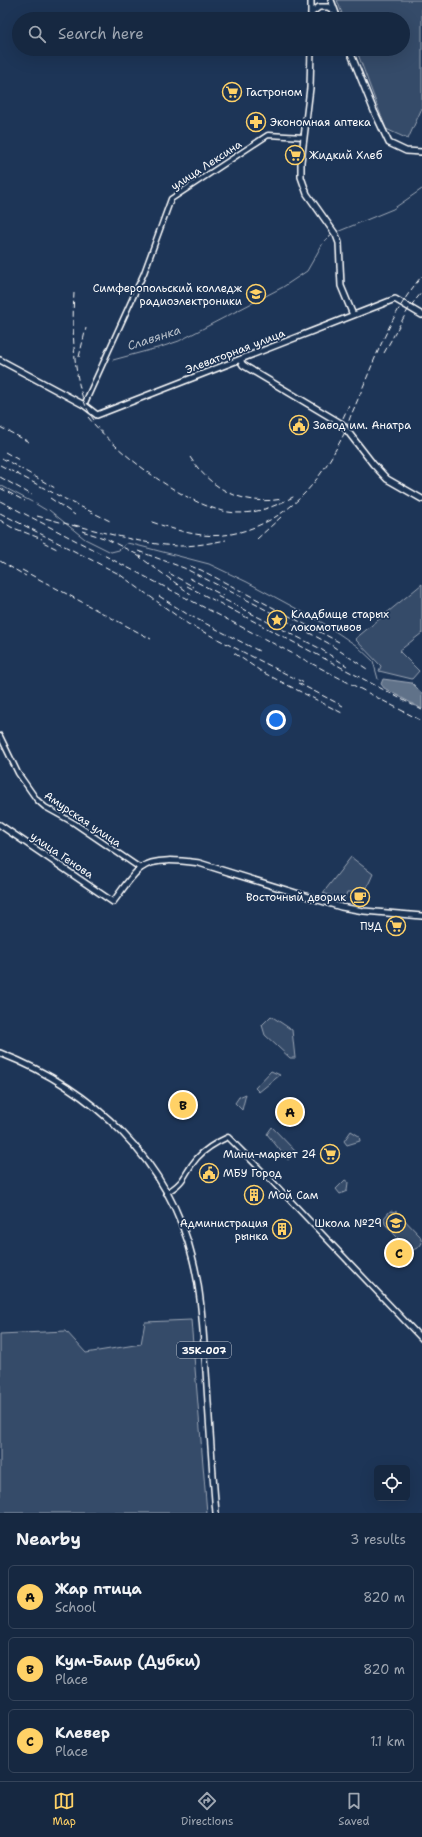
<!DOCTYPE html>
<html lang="en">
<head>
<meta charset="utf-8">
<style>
	body { margin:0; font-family:"Shantell Sans",sans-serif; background:#1f3048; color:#f1f3f6 }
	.controls { position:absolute; right:12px; bottom:12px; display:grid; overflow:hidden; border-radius:6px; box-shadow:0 4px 16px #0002 }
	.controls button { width:36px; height:36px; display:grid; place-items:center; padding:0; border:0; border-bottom:1px solid #35445a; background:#162841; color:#f1f3f6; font:20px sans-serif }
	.you { position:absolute; left:276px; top:720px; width:14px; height:14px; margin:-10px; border:3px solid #fff; border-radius:50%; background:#1a73e8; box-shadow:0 0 0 6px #1a73e833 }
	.badge { display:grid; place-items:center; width:26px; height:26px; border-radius:50%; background:#ffd166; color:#111; font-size:13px; font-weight:700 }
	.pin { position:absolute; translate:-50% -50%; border:2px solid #fff; box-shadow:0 1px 4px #0006 }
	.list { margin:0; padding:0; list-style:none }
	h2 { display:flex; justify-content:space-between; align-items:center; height:52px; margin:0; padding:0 16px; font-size:17px }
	h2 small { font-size:13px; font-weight:400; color:#9ea6b1 }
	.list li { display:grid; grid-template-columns:26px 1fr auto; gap:12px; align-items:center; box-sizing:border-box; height:64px; margin:0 8px 8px; padding:0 8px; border:1px solid #35445a; border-radius:6px }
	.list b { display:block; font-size:15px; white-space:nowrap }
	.list p { margin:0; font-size:13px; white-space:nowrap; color:#9ea6b1 }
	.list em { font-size:13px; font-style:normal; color:#9ea6b1 }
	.icon { flex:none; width:22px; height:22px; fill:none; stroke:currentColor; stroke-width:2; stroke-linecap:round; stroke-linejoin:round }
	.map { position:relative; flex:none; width:422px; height:1513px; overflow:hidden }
	.search { position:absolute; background:#162841; box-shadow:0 4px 16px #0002; left:12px; right:12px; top:12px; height:44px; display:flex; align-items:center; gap:10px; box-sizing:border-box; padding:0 14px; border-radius:22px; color:#9ea6b1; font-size:15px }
	.sheet { height:268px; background:#162841 }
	nav { display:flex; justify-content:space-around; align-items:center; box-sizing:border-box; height:56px; border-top:1px solid #35445a; background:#162841; font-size:11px; color:#9ea6b1 }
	nav a { display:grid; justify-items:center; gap:2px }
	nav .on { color:#ffd166 }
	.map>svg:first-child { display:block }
	.green { fill:#364b69; stroke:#9aa5b4 }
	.water { fill:#617289; stroke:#a0aab8 }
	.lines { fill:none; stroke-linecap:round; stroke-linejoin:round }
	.stream { stroke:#a0aab8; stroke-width:1 }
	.minor-casing { stroke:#fff; stroke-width:7 }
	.major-casing { stroke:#fff; stroke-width:8 }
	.minor { stroke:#1d3557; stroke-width:4 }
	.major { stroke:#1d3557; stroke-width:5 }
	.rail { stroke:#fff; stroke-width:1; stroke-dasharray:6 3; stroke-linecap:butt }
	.labels { text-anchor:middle; stroke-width:3.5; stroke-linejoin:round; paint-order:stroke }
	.shield { fill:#1d3557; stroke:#bbc2cd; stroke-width:1 }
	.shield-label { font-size:10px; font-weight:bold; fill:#fff }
	.poi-label { font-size:11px; fill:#fff; stroke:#1d3557; text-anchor:start }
	.street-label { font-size:11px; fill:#fff; stroke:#1d3557 }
	.water-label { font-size:12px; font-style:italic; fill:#b8c0ca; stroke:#1d3557 }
</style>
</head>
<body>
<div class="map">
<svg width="422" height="1513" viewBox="0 0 422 1513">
	<rect width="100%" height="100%" fill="#1d3557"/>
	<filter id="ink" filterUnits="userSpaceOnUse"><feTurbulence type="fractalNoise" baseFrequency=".025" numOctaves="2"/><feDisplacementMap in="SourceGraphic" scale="8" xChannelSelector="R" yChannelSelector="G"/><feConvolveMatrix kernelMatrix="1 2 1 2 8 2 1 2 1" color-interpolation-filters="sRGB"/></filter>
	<g filter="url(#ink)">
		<path class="green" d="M 337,0 L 422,0 L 422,108 L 408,139 L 386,129 L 356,49 L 403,49 L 403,19 L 344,19 Z
			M 422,584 L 422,633 L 399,651 L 419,671 L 412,679 L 379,671 L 381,666 L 355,639 Z
			M 351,857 L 373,874 L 365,892 L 347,892 L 344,900 L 323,893 Z
			M 271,1016 L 292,1030 L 295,1058 L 290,1058 L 265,1035 L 262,1025 Z
			M 271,1071 L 280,1075 L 259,1092 L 255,1088 Z
			M 246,1094 L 242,1110 L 235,1103 L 239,1097 Z
			M 272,1127 L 296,1152 L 288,1160 L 267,1134 Z
			M 351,1131 L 359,1136 L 360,1141 L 347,1145 L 344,1141 Z
			M 345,1180 L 348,1182 L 347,1191 L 340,1194 L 336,1189 Z
			M 390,1211 L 397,1212 L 420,1236 L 422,1243 L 419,1247 L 413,1250 L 408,1249 L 385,1224 L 384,1218 Z
			M 191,1320 L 207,1513 L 0,1513 L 0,1334 L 66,1331 L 86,1353 L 141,1344 L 145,1322 Z"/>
		<path class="water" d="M 383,679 L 412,683 L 422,693 L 422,709 L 384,688 L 381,684 Z"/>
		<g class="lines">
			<path class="stream" d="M 337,232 L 393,209 L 422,189
				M 113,360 L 161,347 L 179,341 L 283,287 L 307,271 L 323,243 L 332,234
				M 0,485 L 32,502
				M 36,504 L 46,510
				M 49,510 L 85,539 L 111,552 L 119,550 L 127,543 L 136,545 L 209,564 L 247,582 L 323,623 L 357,646 L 373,661 L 378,679"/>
			<g class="minor-casing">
				<path id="minor" d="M 84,405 L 144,273 L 171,199 L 268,135 L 304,137
					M 0,736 L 18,773 L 37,800 L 45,807 L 74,823 L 140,868
					M 166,1193 C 187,1181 183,1174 197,1158 C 205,1149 217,1142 228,1137 L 267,1176 L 422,1339"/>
			</g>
			<g class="major-casing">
				<path id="major" d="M 311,0 L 311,19
					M 331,0 L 338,19
					M 311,13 L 319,7 L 328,7 L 334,11
					M 311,49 L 310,88 L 301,162 L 301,177 L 307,194 L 336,235 L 339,243 L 341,286 L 353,315
					M 349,49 L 374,111 L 389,143 L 406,151 L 422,152
					M 0,360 L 84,405 L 97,415 L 395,299 L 422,315
					M 240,360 L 243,365 L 342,424 L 373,464 L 387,479 L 422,499
					M 0,825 L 113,902 C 121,892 131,875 141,868 C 154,857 183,861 199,863 L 341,907 L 364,911 L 422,916
					M 0,1053 C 93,1089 169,1160 193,1260 C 202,1296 203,1334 206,1371 C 209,1418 212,1466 216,1513"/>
			</g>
			<use href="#minor" class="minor"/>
			<use href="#major" class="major"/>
			<path class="rail" d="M 74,293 C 72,327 72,392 94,420
				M 384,353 L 409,308 L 422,292
				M 79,357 L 86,328
				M 88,417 C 116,452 184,505 228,512 C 252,516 274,507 295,496
				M 343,418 L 349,405
				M 0,427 L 29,442
				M 5,452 L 19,460
				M 190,457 C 211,490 244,506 282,499
				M 2,458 L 55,488
				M 0,465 L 63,498 L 112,522
				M 0,477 L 32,495
				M 0,488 L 25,501
				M 50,498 L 75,515
				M 0,501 L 422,721
				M 0,513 L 119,574 L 188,624 L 304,683
				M 37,516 L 79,527
				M 0,520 L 11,527 L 42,539
				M 152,522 C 195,537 223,543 266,522 C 305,503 327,468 346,430 C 348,425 349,419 352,413 C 372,368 389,314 422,276
				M 74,525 C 108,533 145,545 180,546 C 195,546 211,543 226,540
				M 82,531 L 107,539 L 142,557
				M 257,539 L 281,517
				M 43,542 L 57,549
				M 138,551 L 184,568 L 257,605 L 328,643 L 367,669
				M 137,555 L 192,595
				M 0,561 L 26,576
				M 190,566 L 201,570 L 339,642
				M 22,570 L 151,639
				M 169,573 L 194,587
				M 189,578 L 224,596
				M 187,586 L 422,710
				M 159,596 L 187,614 L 259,651
				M 217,596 L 319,648 L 347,666
				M 234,653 L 262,672 L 342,713
				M 298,683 L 343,706"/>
		</g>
	</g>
	<defs>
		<g id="supermarket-ring" transform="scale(1)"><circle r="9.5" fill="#1d3557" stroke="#ffd166" stroke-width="1.5"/><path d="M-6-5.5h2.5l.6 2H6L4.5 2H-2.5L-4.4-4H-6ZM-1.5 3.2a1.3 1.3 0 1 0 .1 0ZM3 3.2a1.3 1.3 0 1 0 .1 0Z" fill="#ffd166"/></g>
		<g id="pharmacy-ring" transform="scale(1)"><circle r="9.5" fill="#1d3557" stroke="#ffd166" stroke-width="1.5"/><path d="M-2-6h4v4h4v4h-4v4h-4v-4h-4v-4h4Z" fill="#ffd166"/></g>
		<g id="university-ring" transform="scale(1)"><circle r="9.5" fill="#1d3557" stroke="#ffd166" stroke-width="1.5"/><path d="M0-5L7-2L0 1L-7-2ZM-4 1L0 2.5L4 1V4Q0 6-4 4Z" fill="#ffd166"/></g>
		<g id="civic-ring" transform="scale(1)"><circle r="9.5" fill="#1d3557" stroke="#ffd166" stroke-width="1.5"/><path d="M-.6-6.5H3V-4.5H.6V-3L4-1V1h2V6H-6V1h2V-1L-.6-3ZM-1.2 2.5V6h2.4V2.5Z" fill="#ffd166"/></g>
		<g id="sight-ring" transform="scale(1)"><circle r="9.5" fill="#1d3557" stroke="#ffd166" stroke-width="1.5"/><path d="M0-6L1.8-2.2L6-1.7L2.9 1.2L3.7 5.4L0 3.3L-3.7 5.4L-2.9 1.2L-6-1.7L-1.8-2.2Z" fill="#ffd166"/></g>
		<g id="cafe-ring" transform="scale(1)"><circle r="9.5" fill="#1d3557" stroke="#ffd166" stroke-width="1.5"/><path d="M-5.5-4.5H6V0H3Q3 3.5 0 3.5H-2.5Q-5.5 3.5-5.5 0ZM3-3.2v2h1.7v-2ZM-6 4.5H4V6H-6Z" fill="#ffd166"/></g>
		<g id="building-ring" transform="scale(1)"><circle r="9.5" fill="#1d3557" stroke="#ffd166" stroke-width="1.5"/><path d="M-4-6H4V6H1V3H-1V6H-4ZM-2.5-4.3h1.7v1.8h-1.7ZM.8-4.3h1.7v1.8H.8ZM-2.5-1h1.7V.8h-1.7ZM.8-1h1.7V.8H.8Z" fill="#ffd166"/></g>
		<g id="school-ring" transform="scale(1)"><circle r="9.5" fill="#1d3557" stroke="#ffd166" stroke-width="1.5"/><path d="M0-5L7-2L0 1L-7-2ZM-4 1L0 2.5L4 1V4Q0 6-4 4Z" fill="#ffd166"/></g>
	</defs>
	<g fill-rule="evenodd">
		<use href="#supermarket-ring" x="232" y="92"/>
		<use href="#pharmacy-ring" x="256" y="122"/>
		<use href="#supermarket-ring" x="295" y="155"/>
		<use href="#university-ring" x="256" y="294"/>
		<use href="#civic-ring" x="299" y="425"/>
		<use href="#sight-ring" x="277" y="620"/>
		<use href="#cafe-ring" x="360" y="897"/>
		<use href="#supermarket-ring" x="396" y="926"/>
		<use href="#supermarket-ring" x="330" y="1154"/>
		<use href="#civic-ring" x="209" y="1173"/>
		<use href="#building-ring" x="254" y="1195"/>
		<use href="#school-ring" x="396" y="1223"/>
		<use href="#building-ring" x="282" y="1229"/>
	</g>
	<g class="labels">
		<rect class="shield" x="177" y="1342" width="54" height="16" rx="3"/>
		<g class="shield-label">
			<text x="204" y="1354">35К-007</text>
		</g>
		<g class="poi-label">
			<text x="246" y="96">Гастроном</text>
			<text x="270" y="126">Экономная аптека</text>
			<text x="309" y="159">Жидкий Хлеб</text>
			<text x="242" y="292" text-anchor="end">Симферопольский колледж<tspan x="242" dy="13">радиоэлектроники</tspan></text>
			<text x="313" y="429">Завод им. Анатра</text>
			<text x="291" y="618">Кладбище старых<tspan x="291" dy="13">локомотивов</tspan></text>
			<text x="346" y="901" text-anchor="end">Восточный дворик</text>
			<text x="382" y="930" text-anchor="end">ПУД</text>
			<text x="316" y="1158" text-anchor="end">Мини-маркет 24</text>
			<text x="223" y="1177">МБУ Город</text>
			<text x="268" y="1199">Мой Сам</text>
			<text x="268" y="1227" text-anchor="end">Администрация<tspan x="268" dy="13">рынка</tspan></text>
			<text x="382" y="1227" text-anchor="end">Школа №29</text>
		</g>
		<g class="street-label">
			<text transform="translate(206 165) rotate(-33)" y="4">улица Лексина</text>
			<text transform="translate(235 351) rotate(-21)" y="4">Элеваторная улица</text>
			<text transform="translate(83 819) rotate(34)" y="4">Амурская улица</text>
			<text transform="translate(62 855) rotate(34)" y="4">улица Генова</text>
		</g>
		<g class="water-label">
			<text transform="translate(154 338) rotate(-18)" y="4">Славянка</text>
		</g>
	</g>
</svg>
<div class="controls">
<button><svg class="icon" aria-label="locate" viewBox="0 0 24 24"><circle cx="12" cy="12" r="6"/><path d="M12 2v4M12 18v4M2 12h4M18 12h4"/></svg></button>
</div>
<div class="you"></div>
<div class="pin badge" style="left:290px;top:1112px">A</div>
<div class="pin badge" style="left:183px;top:1105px">B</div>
<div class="pin badge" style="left:399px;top:1253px">C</div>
<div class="search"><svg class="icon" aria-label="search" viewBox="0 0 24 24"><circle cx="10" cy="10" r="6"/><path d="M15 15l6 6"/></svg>Search here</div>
</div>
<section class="sheet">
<h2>Nearby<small>3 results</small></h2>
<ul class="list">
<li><span class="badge">A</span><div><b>Жар птица</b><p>School</p></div><em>820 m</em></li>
<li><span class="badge">B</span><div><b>Кум-Баир (Дубки)</b><p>Place</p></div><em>820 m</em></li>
<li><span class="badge">C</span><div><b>Клевер</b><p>Place</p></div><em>1.1 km</em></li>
</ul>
</section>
<nav>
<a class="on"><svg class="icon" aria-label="map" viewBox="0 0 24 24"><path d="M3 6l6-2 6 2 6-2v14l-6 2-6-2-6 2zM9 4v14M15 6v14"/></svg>Map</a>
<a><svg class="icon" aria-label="directions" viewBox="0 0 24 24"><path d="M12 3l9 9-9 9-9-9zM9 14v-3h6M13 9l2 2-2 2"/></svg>Directions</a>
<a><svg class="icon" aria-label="saved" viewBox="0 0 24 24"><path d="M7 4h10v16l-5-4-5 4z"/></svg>Saved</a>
</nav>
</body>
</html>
